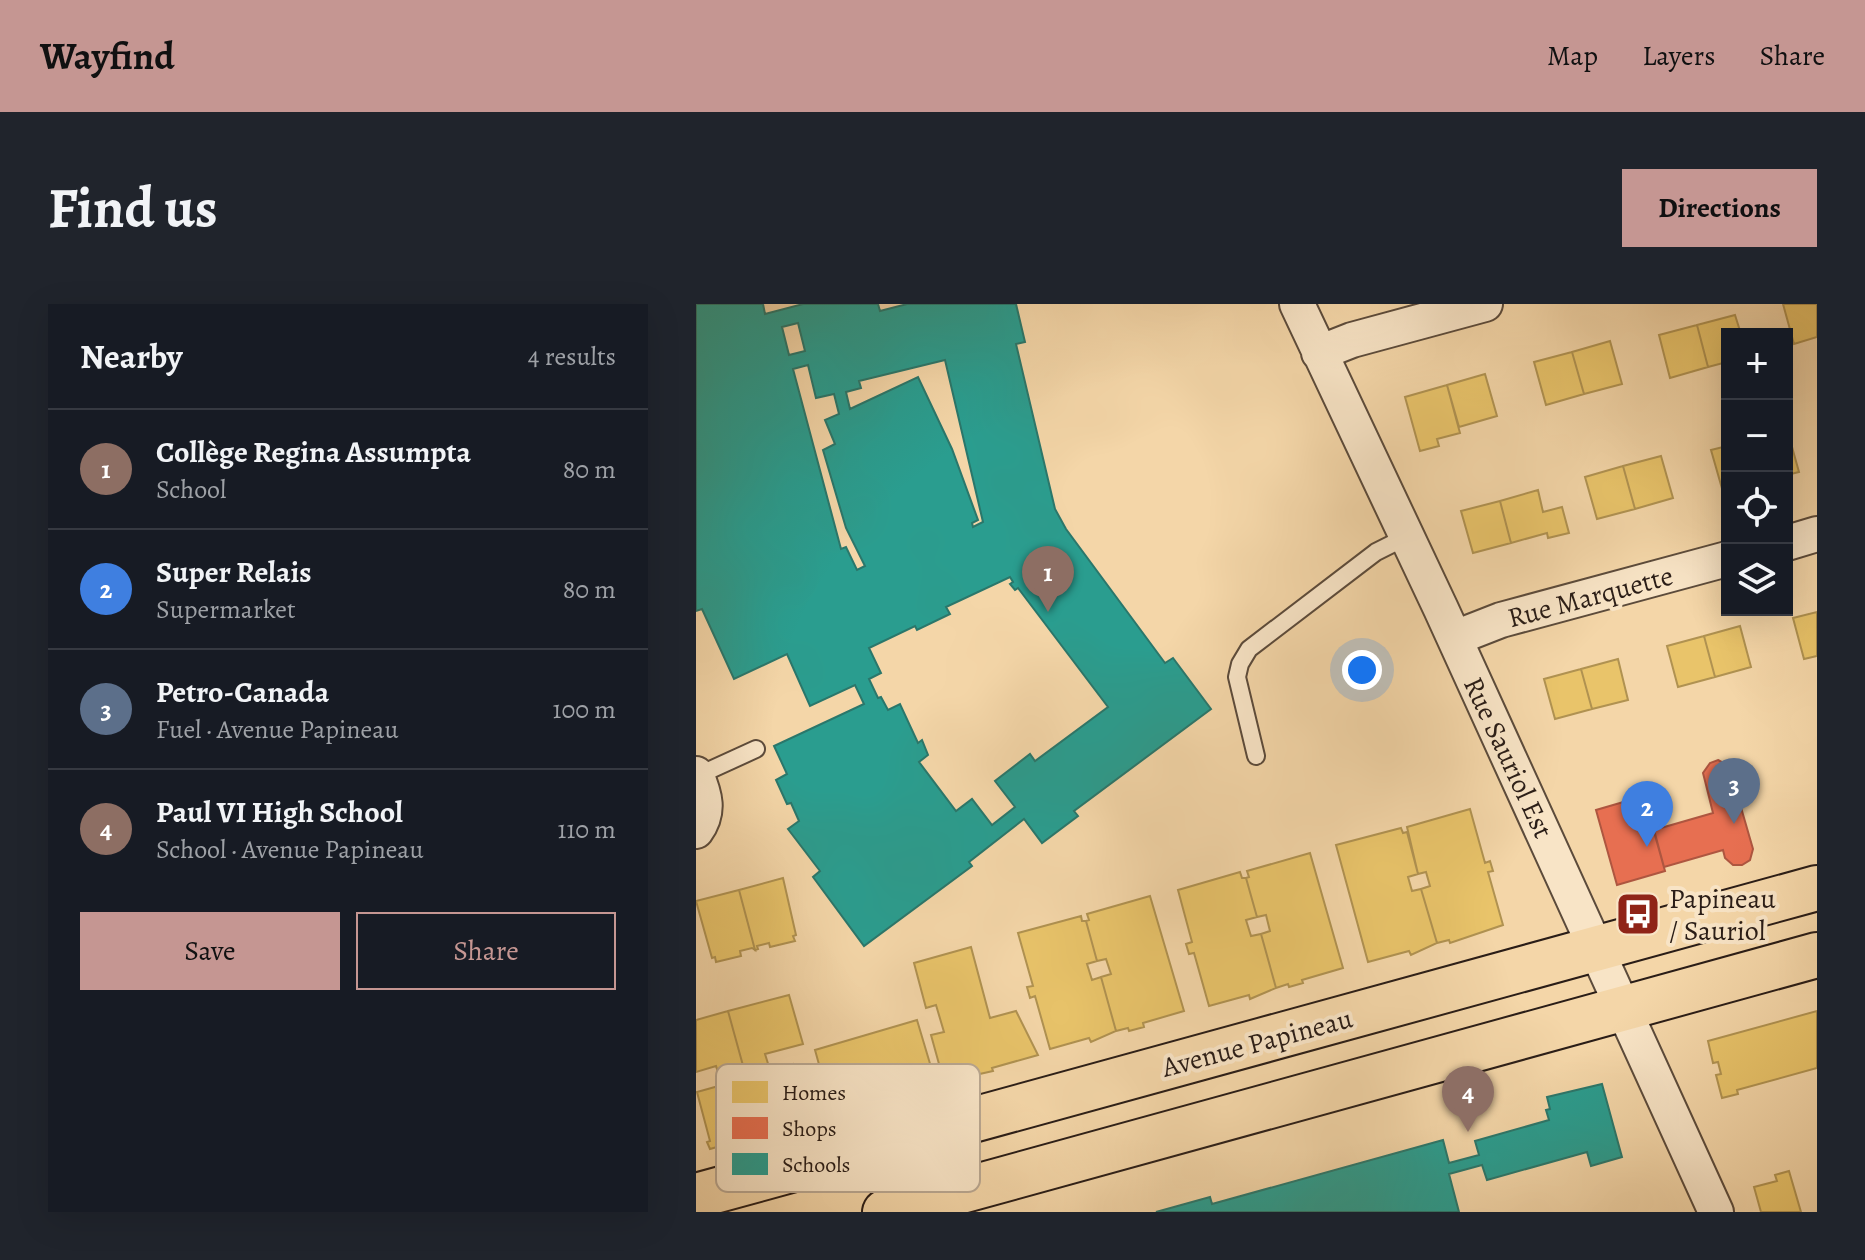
<!DOCTYPE html>
<html lang="en">
<head>
<meta charset="utf-8">
<style>
	body { margin:0; font-family:Alegreya,serif; background:#20242c; color:#f1f3f6 }
	.controls { position:absolute; right:24px; top:24px; display:grid; overflow:hidden; border-radius:0px; box-shadow:0 8px 32px #0002 }
	.controls button { width:72px; height:72px; display:grid; place-items:center; padding:0; border:0; border-bottom:2px solid #363941; background:#171b24; color:#f1f3f6; font:40px sans-serif }
	.you { position:absolute; left:666px; top:366px; width:28px; height:28px; margin:-20px; border:6px solid #fff; border-radius:50%; background:#1a73e8; box-shadow:0 0 0 12px #1a73e833 }
	.badge { display:grid; place-items:center; width:52px; height:52px; border-radius:50%; background:#c59692; color:#fff; font-size:26px; font-weight:700 }
	.pin { position:absolute; translate:-50% -66px; filter:drop-shadow(0 2px 4px #0008) }
	.pin::after { content:''; position:absolute; top:42px; width:28px; height:24px; background:inherit; clip-path:polygon(0 0,100% 0,50% 100%) }
	.list { margin:0; padding:0; list-style:none }
	h2 { display:flex; justify-content:space-between; align-items:center; height:104px; margin:0; padding:0 32px; font-size:34px }
	h2 small { font-size:26px; font-weight:400; color:#9ea1a6 }
	.list li { display:grid; grid-template-columns:52px 1fr auto; gap:24px; align-items:center; box-sizing:border-box; height:120px; padding:0 32px; border-top:2px solid #363941 }
	.list b { display:block; font-size:30px; white-space:nowrap }
	.list p { margin:0; font-size:26px; white-space:nowrap; color:#9ea1a6 }
	.list em { font-size:26px; font-style:normal; color:#9ea1a6 }
	.actions { display:flex; gap:16px; padding:24px 32px }
	.actions a { flex:1; padding:18px 0; border:2px solid #c59692; border-radius:0px; text-align:center; font-size:28px; color:#c59692 }
	.actions .main { background:#c59692; color:#111 }
	.icon { flex:none; width:44px; height:44px; fill:none; stroke:currentColor; stroke-width:2; stroke-linecap:round; stroke-linejoin:round }
	.map { position:relative; flex:none; width:1121px; height:908px; overflow:hidden; border-radius:0px }
	header { display:flex; align-items:center; gap:48px; box-sizing:border-box; height:112px; padding:0 40px; background:#c59692; color:#111 }
	header strong { font-size:38px }
	nav { display:flex; gap:44px; margin-inline-start:auto; font-size:28px }
	.intro { display:flex; align-items:center; justify-content:space-between; box-sizing:border-box; height:192px; padding:0 48px }
	h1 { margin:0; font-size:56px }
	.button { padding:20px 36px; border-radius:0px; background:#c59692; color:#111; font-size:28px; font-weight:700 }
	main { display:flex; gap:48px; padding:0 48px }
	aside { flex:1; background:#171b24; border-radius:0px; box-shadow:0 8px 32px #0002 }
	.map>svg:first-child { display:block }
	.homes { fill:#e9c46a; stroke:#b09251; stroke-width:2 }
	.shops { fill:#e76f51; stroke:#ae5640; stroke-width:2 }
	.schools { fill:#2a9d8f; stroke:#2a776b; stroke-width:2; fill-rule:evenodd }
	.lines { fill:none; stroke-linecap:round; stroke-linejoin:round }
	.lane-casing { stroke:#5c4b3b; stroke-width:20 }
	.street-casing { stroke:#5c4b3b; stroke-width:38 }
	.primary-casing { stroke:#2a1d17; stroke-width:48 }
	.lane { stroke:#f8e4c6; stroke-width:16 }
	.street { stroke:#f8e4c6; stroke-width:34 }
	.primary { stroke:#f4d6a8; stroke-width:44 }
	.labels { text-anchor:middle; stroke-width:8; stroke-linejoin:round; paint-order:stroke }
	.street-label { font-size:28px; fill:#2a1d17; stroke:#f8e4c6 }
	.poi-label { font-size:28px; fill:#2a1d17; stroke:#f8e4c6; text-anchor:start }
	.key { fill:#f8e4c6; stroke:#baa892; stroke-width:2 }
	.key-label { font-size:22px; fill:#2a1d17 }
</style>
</head>
<body>
<header>
<strong>Wayfind</strong>
<nav><a>Map</a><a>Layers</a><a>Share</a></nav>
</header>
<div class="intro"><h1>Find us</h1><a class="button">Directions</a></div>
<main>
<aside>
<h2>Nearby<small>4 results</small></h2>
<ul class="list">
<li><span class="badge" style="background:#8d6e63">1</span><div><b>Collège Regina Assumpta</b><p>School</p></div><em>80 m</em></li>
<li><span class="badge" style="background:#3f7fe0">2</span><div><b>Super Relais</b><p>Supermarket</p></div><em>80 m</em></li>
<li><span class="badge" style="background:#5c6f8a">3</span><div><b>Petro-Canada</b><p>Fuel · Avenue Papineau</p></div><em>100 m</em></li>
<li><span class="badge" style="background:#8d6e63">4</span><div><b>Paul VI High School</b><p>School · Avenue Papineau</p></div><em>110 m</em></li>
</ul>
<div class="actions"><a class="main">Save</a><a>Share</a></div>
</aside>
<div class="map">
<svg width="1121" height="908" viewBox="0 0 1121 908">
	<rect width="100%" height="100%" fill="#f4d6a8"/>
	<filter id="stains"><feTurbulence type="fractalNoise" baseFrequency=".0025" numOctaves="4"/><feColorMatrix values="0 0 0 0 .2 0 0 0 0 .09 0 0 0 0 .02 0 0 0 .5 -.17"/></filter>
	<radialGradient id="worn" r=".72"><stop offset=".6" stop-color="#630" stop-opacity="0"/><stop offset="1" stop-color="#630" stop-opacity=".3"/></radialGradient>
	<path class="homes" d="M 1087,0 L 1121,0 L 1121,33 L 1098,40 Z
		M 1039,11 L 1045,30 L 1031,30 L 1031,58 L 1012,63 L 1001,21 Z
		M 1001,21 L 1012,63 L 974,74 L 963,31 Z
		M 914,37 L 926,80 L 888,90 L 876,48 Z
		M 876,48 L 888,90 L 850,101 L 838,58 Z
		M 789,70 L 801,112 L 763,123 L 751,81 Z
		M 751,81 L 764,129 L 741,135 L 743,142 L 724,147 L 709,93 Z
		M 1091,125 L 1103,168 L 1091,171 Z
		M 1031,142 L 1031,187 L 1027,188 L 1015,146 Z
		M 965,152 L 977,194 L 939,205 L 927,162 Z
		M 927,162 L 939,205 L 901,215 L 889,173 Z
		M 842,186 L 847,208 L 866,203 L 873,229 L 852,234 L 851,229 L 815,239 L 804,197 Z
		M 804,197 L 815,239 L 777,249 L 765,207 Z
		M 1121,308 L 1121,352 L 1108,355 L 1097,314 Z
		M 1044,322 L 1055,363 L 1019,373 L 1008,332 Z
		M 1008,332 L 1019,373 L 982,383 L 971,342 Z
		M 922,355 L 932,396 L 896,405 L 885,365 Z
		M 885,365 L 896,405 L 859,415 L 848,375 Z
		M 774,505 L 789,559 L 794,557 L 797,567 L 792,568 L 807,621 L 754,639 L 753,636 L 741,639 L 725,585 L 734,582 L 730,568 L 722,570 L 711,523 Z
		M 705,524 L 707,529 L 711,528 L 722,570 L 712,573 L 716,587 L 725,585 L 741,639 L 715,651 L 713,647 L 672,658 L 640,541 Z
		M 614,549 L 647,664 L 606,676 L 607,679 L 593,683 L 592,680 L 580,684 L 565,630 L 574,627 L 570,611 L 561,613 L 550,574 L 553,573 L 551,567 Z
		M 544,568 L 546,574 L 550,574 L 561,613 L 550,616 L 555,632 L 565,630 L 580,684 L 554,695 L 553,691 L 513,702 L 498,649 L 493,650 L 490,640 L 496,638 L 482,586 Z
		M 87,574 L 100,631 L 97,632 L 99,637 L 74,643 L 73,639 L 61,642 L 62,645 L 59,646 L 43,586 Z
		M 43,586 L 59,646 L 56,644 L 44,647 L 45,652 L 20,658 L 19,653 L 16,654 L 0,597 Z
		M 454,592 L 488,707 L 447,719 L 448,723 L 433,727 L 432,724 L 420,727 L 405,673 L 415,670 L 410,655 L 401,657 L 390,617 L 393,616 L 391,610 Z
		M 385,612 L 386,617 L 390,617 L 401,657 L 391,660 L 396,676 L 405,673 L 420,727 L 395,738 L 393,734 L 354,745 L 339,692 L 334,694 L 331,683 L 337,682 L 322,629 Z
		M 275,643 L 294,714 L 320,707 L 342,751 L 296,764 L 297,767 L 248,778 L 235,731 L 248,728 L 240,701 L 230,704 L 218,659 Z
		M 93,691 L 107,740 L 69,750 L 74,766 L 97,760 L 111,810 L 115,809 L 117,816 L 68,829 L 65,827 L 32,707 Z
		M 32,707 L 65,827 L 62,828 L 63,831 L 14,845 L 11,838 L 14,837 L 1,788 L 26,781 L 20,762 L 0,768 L 0,716 Z
		M 1121,707 L 1121,764 L 1041,786 L 1042,790 L 1026,794 L 1020,771 L 1025,770 L 1022,758 L 1017,759 L 1012,737 Z
		M 221,716 L 235,763 L 132,793 L 119,746 Z
		M 1093,867 L 1105,908 L 1065,908 L 1058,883 L 1081,877 L 1079,871 Z"/>
	<path class="shops" d="M 1022,456 L 1033,462 L 1057,545 L 1054,556 L 1046,561 L 1037,561 L 1029,554 L 1027,546 L 968,563 L 958,526 L 1017,509 L 1007,469 L 1014,459 Z
		M 948,492 L 969,567 L 921,581 L 900,506 Z"/>
	<path class="schools" d="M 0,0 L 67,0 L 69,10 L 107,0 L 182,0 L 184,7 L 211,0 L 320,0 L 329,38 L 320,40 L 359,205 L 370,225 L 469,359 L 477,354 L 515,405 L 378,507 L 382,512 L 346,539 L 328,515 L 273,558 L 276,562 L 168,642 L 117,573 L 124,567 L 92,525 L 103,517 L 95,499 L 91,500 L 80,476 L 91,470 L 78,442 L 168,400 L 159,381 L 114,402 L 91,350 L 38,375 L 6,305 L 0,307 ZM 102,19 L 109,47 L 93,51 L 86,23 ZM 249,56 L 287,218 L 277,223 L 276,219 L 282,216 L 256,145 L 222,73 L 154,105 L 150,88 L 165,84 L 163,77 ZM 112,61 L 120,94 L 138,90 L 143,110 L 129,116 L 139,140 L 127,146 L 150,224 L 169,262 L 161,266 L 150,243 L 145,245 L 97,65 ZM 314,273 L 317,278 L 314,280 L 319,286 L 322,284 L 412,403 L 339,457 L 334,450 L 299,477 L 319,503 L 296,521 L 276,495 L 260,507 L 223,458 L 232,451 L 226,436 L 222,439 L 204,400 L 192,406 L 185,393 L 182,394 L 173,375 L 185,369 L 173,344 L 219,322 L 221,326 L 254,310 L 250,303 Z
		M 906,780 L 926,853 L 895,862 L 891,848 L 791,876 L 786,861 L 753,870 L 763,908 L 460,908 L 514,893 L 516,900 L 747,836 L 753,859 L 783,851 L 779,837 L 853,816 L 850,806 L 854,805 L 851,793 Z"/>
	<g class="lines">
		<g class="lane-casing">
			<path id="lane" d="M 560,452 L 541,373 L 544,360 L 553,345 L 680,248 L 710,233
				M 1,472 L 60,445"/>
		</g>
		<g class="street-casing">
			<path id="street" d="M 601,0 L 745,305 L 1020,908
				M 623,49 L 656,36 L 789,0
				M 1091,239 L 1121,230
				M 759,334 L 805,316 L 1031,255
				M 0,470 C 9,491 14,508 0,527"/>
		</g>
		<g class="primary-casing">
			<path id="primary" d="M 0,892 L 1121,584
				M 189,908 L 1121,651"/>
		</g>
		<use href="#lane" class="lane"/>
		<use href="#street" class="street"/>
		<use href="#primary" class="primary"/>
	</g>
	<defs>
		<g id="bus-square" transform="scale(2.3)"><rect x="-9" y="-9" width="18" height="18" rx="4" fill="#8f2418" stroke="#f8e4c6"/><path d="M-5-6H5V4H4V6H2V4H-2V6H-4V4H-5ZM-3.5-4V0h7V-4ZM-3.5 1.2v1.5H-2V1.2ZM2 1.2v1.5H3.5V1.2Z" fill="#fff"/></g>
	</defs>
	<g fill-rule="evenodd">
		<use href="#bus-square" x="942" y="610"/>
	</g>
	<g class="labels">
		<g class="street-label">
			<text transform="translate(894 292) rotate(-15)" y="10">Rue Marquette</text>
			<text transform="translate(813 453) rotate(65)" y="10">Rue Sauriol Est</text>
			<text transform="translate(561 738) rotate(-15)" y="10">Avenue Papineau</text>
		</g>
		<g class="poi-label">
			<text x="973" y="604">Papineau<tspan x="973" dy="32">/ Sauriol</tspan></text>
		</g>
	</g>
	<rect x="20" y="760" width="264" height="128" rx="12" class="key"/>
	<rect x="36" y="777" width="36" height="22" fill="#e9c46a"/>
	<rect x="36" y="813" width="36" height="22" fill="#e76f51"/>
	<rect x="36" y="849" width="36" height="22" fill="#2a9d8f"/>
	<g class="key-label">
		<text x="86" y="796">Homes</text>
		<text x="86" y="832">Shops</text>
		<text x="86" y="868">Schools</text>
	</g>
	<rect width="100%" height="100%" filter="url(#stains)"/>
	<rect width="100%" height="100%" fill="url(#worn)"/>
</svg>
<div class="controls">
<button>+</button>
<button>−</button>
<button><svg class="icon" aria-label="locate" viewBox="0 0 24 24"><circle cx="12" cy="12" r="6"/><path d="M12 2v4M12 18v4M2 12h4M18 12h4"/></svg></button>
<button><svg class="icon" aria-label="layers" viewBox="0 0 24 24"><path d="M12 4l9 5-9 5-9-5zM3 14l9 5 9-5"/></svg></button>
</div>
<div class="you"></div>
<div class="pin badge" style="left:352px;top:308px;background:#8d6e63">1</div>
<div class="pin badge" style="left:951px;top:543px;background:#3f7fe0">2</div>
<div class="pin badge" style="left:1038px;top:520px;background:#5c6f8a">3</div>
<div class="pin badge" style="left:772px;top:828px;background:#8d6e63">4</div>
</div>
</main>
</body>
</html>
